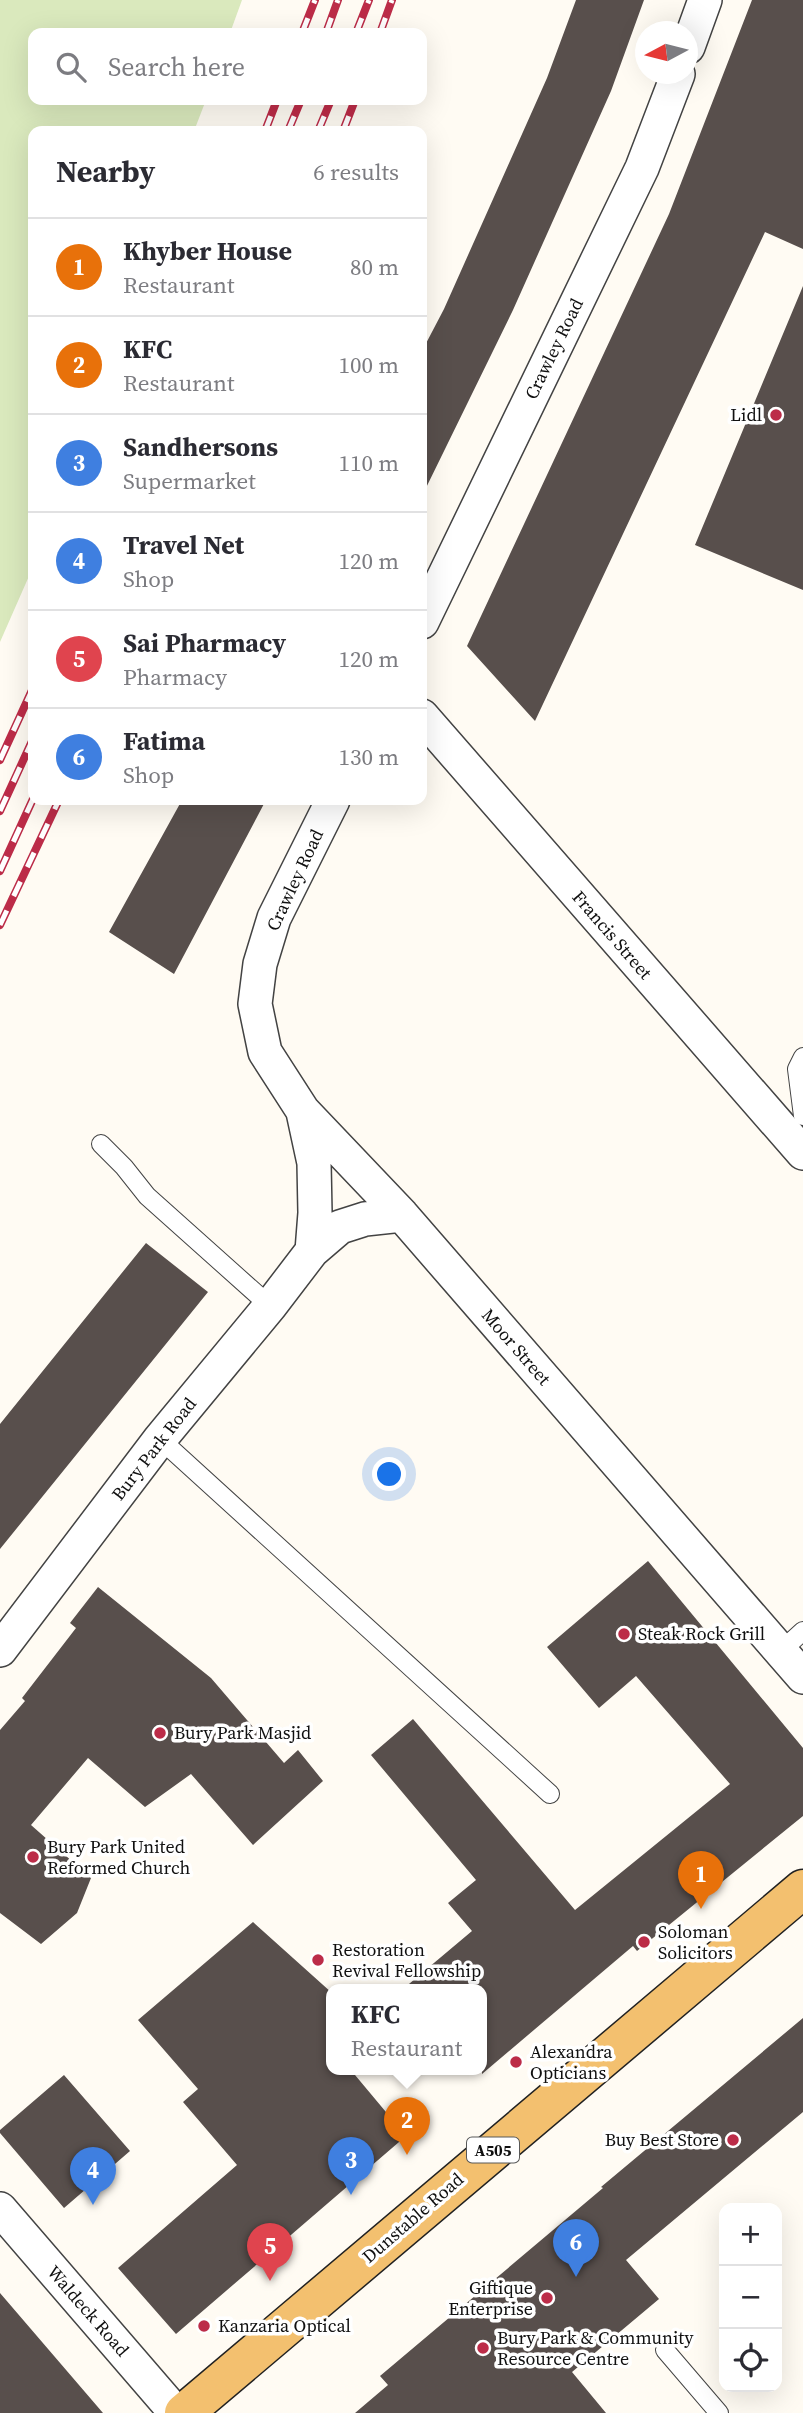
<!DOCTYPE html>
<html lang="en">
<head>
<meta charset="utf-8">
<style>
	body { margin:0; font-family:"Source Serif 4",serif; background:#f2f2f3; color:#2b2b33 }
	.controls { position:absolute; right:21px; bottom:21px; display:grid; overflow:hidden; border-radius:14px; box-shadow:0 7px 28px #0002 }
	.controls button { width:63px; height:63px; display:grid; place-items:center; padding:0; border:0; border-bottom:2px solid #e1e1e2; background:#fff; color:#2b2b33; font:35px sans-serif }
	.compass { position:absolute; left:635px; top:21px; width:63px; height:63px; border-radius:50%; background:#fff; box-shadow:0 7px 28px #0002; rotate:263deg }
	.you { position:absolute; left:390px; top:1475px; width:24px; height:24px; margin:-18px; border:5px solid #fff; border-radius:50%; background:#1a73e8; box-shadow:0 0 0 10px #1a73e833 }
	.badge { display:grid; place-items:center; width:46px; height:46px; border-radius:50%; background:#ea580c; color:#fff; font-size:23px; font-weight:700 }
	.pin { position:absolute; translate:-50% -58px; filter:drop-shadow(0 2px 4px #0008) }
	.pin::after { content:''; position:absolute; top:37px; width:24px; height:21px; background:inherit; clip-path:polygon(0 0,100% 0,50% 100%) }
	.popup { position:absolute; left:326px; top:1984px; width:161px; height:91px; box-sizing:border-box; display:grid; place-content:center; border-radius:14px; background:#fff; filter:drop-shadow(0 2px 5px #0005); font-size:23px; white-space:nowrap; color:#7c7c81 }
	.popup b { font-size:26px; color:#2b2b33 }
	.popup::after { content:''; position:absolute; left:50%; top:100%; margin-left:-14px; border:14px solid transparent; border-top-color:#fff }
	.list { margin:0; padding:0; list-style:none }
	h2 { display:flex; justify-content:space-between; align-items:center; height:91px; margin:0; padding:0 28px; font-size:30px }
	h2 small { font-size:23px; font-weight:400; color:#7c7c81 }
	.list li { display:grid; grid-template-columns:46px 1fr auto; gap:21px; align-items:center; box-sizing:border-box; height:98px; padding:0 28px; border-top:2px solid #e1e1e2 }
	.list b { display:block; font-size:26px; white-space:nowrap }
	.list p { margin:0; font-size:23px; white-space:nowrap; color:#7c7c81 }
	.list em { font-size:23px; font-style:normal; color:#7c7c81 }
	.icon { flex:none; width:38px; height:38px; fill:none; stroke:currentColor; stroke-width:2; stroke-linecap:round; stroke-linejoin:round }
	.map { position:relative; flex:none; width:803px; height:2413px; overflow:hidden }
	.search { position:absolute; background:#fff; box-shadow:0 7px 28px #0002; left:28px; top:28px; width:399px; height:77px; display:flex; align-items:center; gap:18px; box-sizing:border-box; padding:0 24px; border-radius:14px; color:#7c7c81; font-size:26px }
	.panel { position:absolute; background:#fff; box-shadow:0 7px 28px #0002; left:28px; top:126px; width:399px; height:679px; border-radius:14px }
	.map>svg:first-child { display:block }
	.green { fill:#dae9bd }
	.building { fill:#584f4c }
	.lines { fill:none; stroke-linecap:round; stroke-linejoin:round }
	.lane-casing { stroke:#434343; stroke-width:20 }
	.street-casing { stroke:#434343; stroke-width:36 }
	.primary-casing { stroke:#212121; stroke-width:41 }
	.lane { stroke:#fff; stroke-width:18 }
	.street { stroke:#fff; stroke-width:33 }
	.primary { stroke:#f3c06f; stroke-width:38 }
	.rail-casing { stroke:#bc2c48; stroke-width:8 }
	.rail { stroke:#fff; stroke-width:5; stroke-dasharray:16; stroke-linecap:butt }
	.poi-dot { fill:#bc2c48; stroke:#fff; stroke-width:2.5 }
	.labels { text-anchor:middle; stroke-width:7; stroke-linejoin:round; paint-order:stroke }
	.shield { fill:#fff; stroke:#585858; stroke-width:2 }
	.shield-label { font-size:16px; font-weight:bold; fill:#101010 }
	.street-label { font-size:18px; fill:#101010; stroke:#fff }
	.poi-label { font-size:18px; fill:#101010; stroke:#fff; text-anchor:start }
</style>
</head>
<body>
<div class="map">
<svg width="803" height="2413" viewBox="0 0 803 2413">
	<rect width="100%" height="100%" fill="#fffbf3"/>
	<path class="green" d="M 0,0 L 242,0 L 230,33 L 33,33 L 33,100 L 206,100 L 194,131 L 33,131 L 33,567 L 0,642 Z"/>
	<path class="building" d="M 576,0 L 644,0 L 611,91 L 513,310 L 422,496 L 422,351 L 444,309 L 547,78 Z
		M 752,0 L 803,0 L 803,249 L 765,232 L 535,721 L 467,646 L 669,214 Z
		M 803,286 L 803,590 L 695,545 Z
		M 182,800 L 266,800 L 174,974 L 109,932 Z
		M 146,1243 L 208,1292 L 0,1549 L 0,1424 Z
		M 648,1561 L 803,1748 L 803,1816 L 637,1951 L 633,1946 L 482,2074 L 482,1989 L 403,1989 L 472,1931 L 448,1903 L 476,1880 L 371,1755 L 413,1719 L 575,1910 L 730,1784 L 636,1676 L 599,1708 L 547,1647 Z
		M 98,1587 L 211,1678 L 284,1763 L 298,1750 L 323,1781 L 253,1845 L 191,1774 L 145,1807 L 88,1758 L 31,1825 L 91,1878 L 77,1913 L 41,1944 L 0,1913 L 0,1730 L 25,1701 L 22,1698 L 76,1628 L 70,1623 Z
		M 253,1922 L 332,1993 L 332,2069 L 350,2069 L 406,2136 L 176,2334 L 118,2268 L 237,2165 L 183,2102 L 198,2089 L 138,2020 Z
		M 803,2018 L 803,2112 L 626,2260 L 659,2299 L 572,2372 L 606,2413 L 355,2413 L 388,2385 L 380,2376 L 603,2188 L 601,2187 Z
		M 64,2075 L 130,2151 L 64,2208 L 0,2133 L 0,2130 Z
		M 0,2293 L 103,2413 L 0,2413 Z"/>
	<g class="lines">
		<g class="lane-casing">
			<path id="lane" d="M 803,1057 L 797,1069 L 803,1116
				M 101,1144 L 124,1167 L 147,1196 L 270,1306
				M 160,1439 L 550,1794
				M 781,1651 L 803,1631
				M 665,2350 L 719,2413"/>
		</g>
		<g class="street-casing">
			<path id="street" d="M 688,47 L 705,0
				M 422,622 L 642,168 L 678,74
				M 422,716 L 803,1153
				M 333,800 L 274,918 L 260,964 L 255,1004 L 265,1052 L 303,1111 L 402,1215 L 803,1677
				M 303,1112 L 314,1163 L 315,1213 L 312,1251
				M 0,1650 L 160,1439 L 270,1306 L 312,1251 L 340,1227 L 365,1219 L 402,1215
				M 0,2209 L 176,2413"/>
		</g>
		<g class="primary-casing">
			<path id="primary" d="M 184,2413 L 803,1889"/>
		</g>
		<use href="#lane" class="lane"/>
		<use href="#street" class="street"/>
		<use href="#primary" class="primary"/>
		<g class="rail-casing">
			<path id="rail" d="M 302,33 L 315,0
				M 326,33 L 338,0
				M 356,33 L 369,0
				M 380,33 L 392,0
				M 265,131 L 277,100
				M 288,131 L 301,100
				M 318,131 L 331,100
				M 343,131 L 355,100
				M 0,760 L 33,688
				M 0,811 L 33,739
				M 0,871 L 33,799
				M 0,925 L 59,800"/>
		</g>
		<use href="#rail" class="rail"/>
	</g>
	<g class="poi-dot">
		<circle cx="776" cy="415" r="7"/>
		<circle cx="624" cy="1634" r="7"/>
		<circle cx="160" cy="1733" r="7"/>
		<circle cx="33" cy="1857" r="7"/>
		<circle cx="644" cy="1942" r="7"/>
		<circle cx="318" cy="1960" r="7"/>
		<circle cx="516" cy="2062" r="7"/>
		<circle cx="733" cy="2140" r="7"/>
		<circle cx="547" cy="2298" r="7"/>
		<circle cx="204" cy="2326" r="7"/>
		<circle cx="483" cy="2348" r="7"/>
	</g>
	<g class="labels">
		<rect class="shield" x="467" y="2137.5" width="52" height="25" rx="5"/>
		<g class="shield-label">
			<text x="493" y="2156">A505</text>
		</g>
		<g class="street-label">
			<text transform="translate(554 349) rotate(-64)" y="6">Crawley Road</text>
			<text transform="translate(295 880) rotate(-65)" y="6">Crawley Road</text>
			<text transform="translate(612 935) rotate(49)" y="6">Francis Street</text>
			<text transform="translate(516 1347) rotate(49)" y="6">Moor Street</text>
			<text transform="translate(154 1449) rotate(-52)" y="6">Bury Park Road</text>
			<text transform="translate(413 2218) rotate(-41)" y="6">Dunstable Road</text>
			<text transform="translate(88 2311) rotate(49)" y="6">Waldeck Road</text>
		</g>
		<g class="poi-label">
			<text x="762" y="421" text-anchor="end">Lidl</text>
			<text x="638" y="1640">Steak Rock Grill</text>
			<text x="174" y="1739">Bury Park Masjid</text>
			<text x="47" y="1853">Bury Park United<tspan x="47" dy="21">Reformed Church</tspan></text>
			<text x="658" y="1938">Soloman<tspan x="658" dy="21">Solicitors</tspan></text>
			<text x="332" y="1956">Restoration<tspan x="332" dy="21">Revival Fellowship</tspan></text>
			<text x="530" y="2058">Alexandra<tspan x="530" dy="21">Opticians</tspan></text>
			<text x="719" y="2146" text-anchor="end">Buy Best Store</text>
			<text x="533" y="2294" text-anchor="end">Giftique<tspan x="533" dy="21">Enterprise</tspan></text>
			<text x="218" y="2332">Kanzaria Optical</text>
			<text x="497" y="2344">Bury Park &amp; Community<tspan x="497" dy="21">Resource Centre</tspan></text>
		</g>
	</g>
</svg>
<div class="controls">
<button>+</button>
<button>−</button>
<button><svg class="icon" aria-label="locate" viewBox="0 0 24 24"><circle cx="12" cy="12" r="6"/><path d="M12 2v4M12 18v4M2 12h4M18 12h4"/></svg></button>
</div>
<svg class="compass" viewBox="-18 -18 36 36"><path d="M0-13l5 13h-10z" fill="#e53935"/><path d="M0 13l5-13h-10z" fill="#7c7c81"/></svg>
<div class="you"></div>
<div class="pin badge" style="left:701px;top:1909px;background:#e8710a">1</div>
<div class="pin badge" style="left:407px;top:2155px;background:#e8710a">2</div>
<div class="popup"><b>KFC</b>Restaurant</div>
<div class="pin badge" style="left:351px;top:2195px;background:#3f7fe0">3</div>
<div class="pin badge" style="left:93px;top:2205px;background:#3f7fe0">4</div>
<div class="pin badge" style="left:270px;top:2281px;background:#e0444e">5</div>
<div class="pin badge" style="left:576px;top:2277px;background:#3f7fe0">6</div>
<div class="search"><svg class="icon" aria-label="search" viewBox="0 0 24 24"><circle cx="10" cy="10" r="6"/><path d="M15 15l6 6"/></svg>Search here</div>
<section class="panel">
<h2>Nearby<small>6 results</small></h2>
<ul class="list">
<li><span class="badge" style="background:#e8710a">1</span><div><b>Khyber House</b><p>Restaurant</p></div><em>80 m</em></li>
<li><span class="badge" style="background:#e8710a">2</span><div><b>KFC</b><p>Restaurant</p></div><em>100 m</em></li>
<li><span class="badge" style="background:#3f7fe0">3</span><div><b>Sandhersons</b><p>Supermarket</p></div><em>110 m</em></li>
<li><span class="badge" style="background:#3f7fe0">4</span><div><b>Travel Net</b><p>Shop</p></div><em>120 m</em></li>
<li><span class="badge" style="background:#e0444e">5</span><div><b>Sai Pharmacy</b><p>Pharmacy</p></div><em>120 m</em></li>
<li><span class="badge" style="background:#3f7fe0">6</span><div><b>Fatima</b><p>Shop</p></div><em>130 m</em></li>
</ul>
</section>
</div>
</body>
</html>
